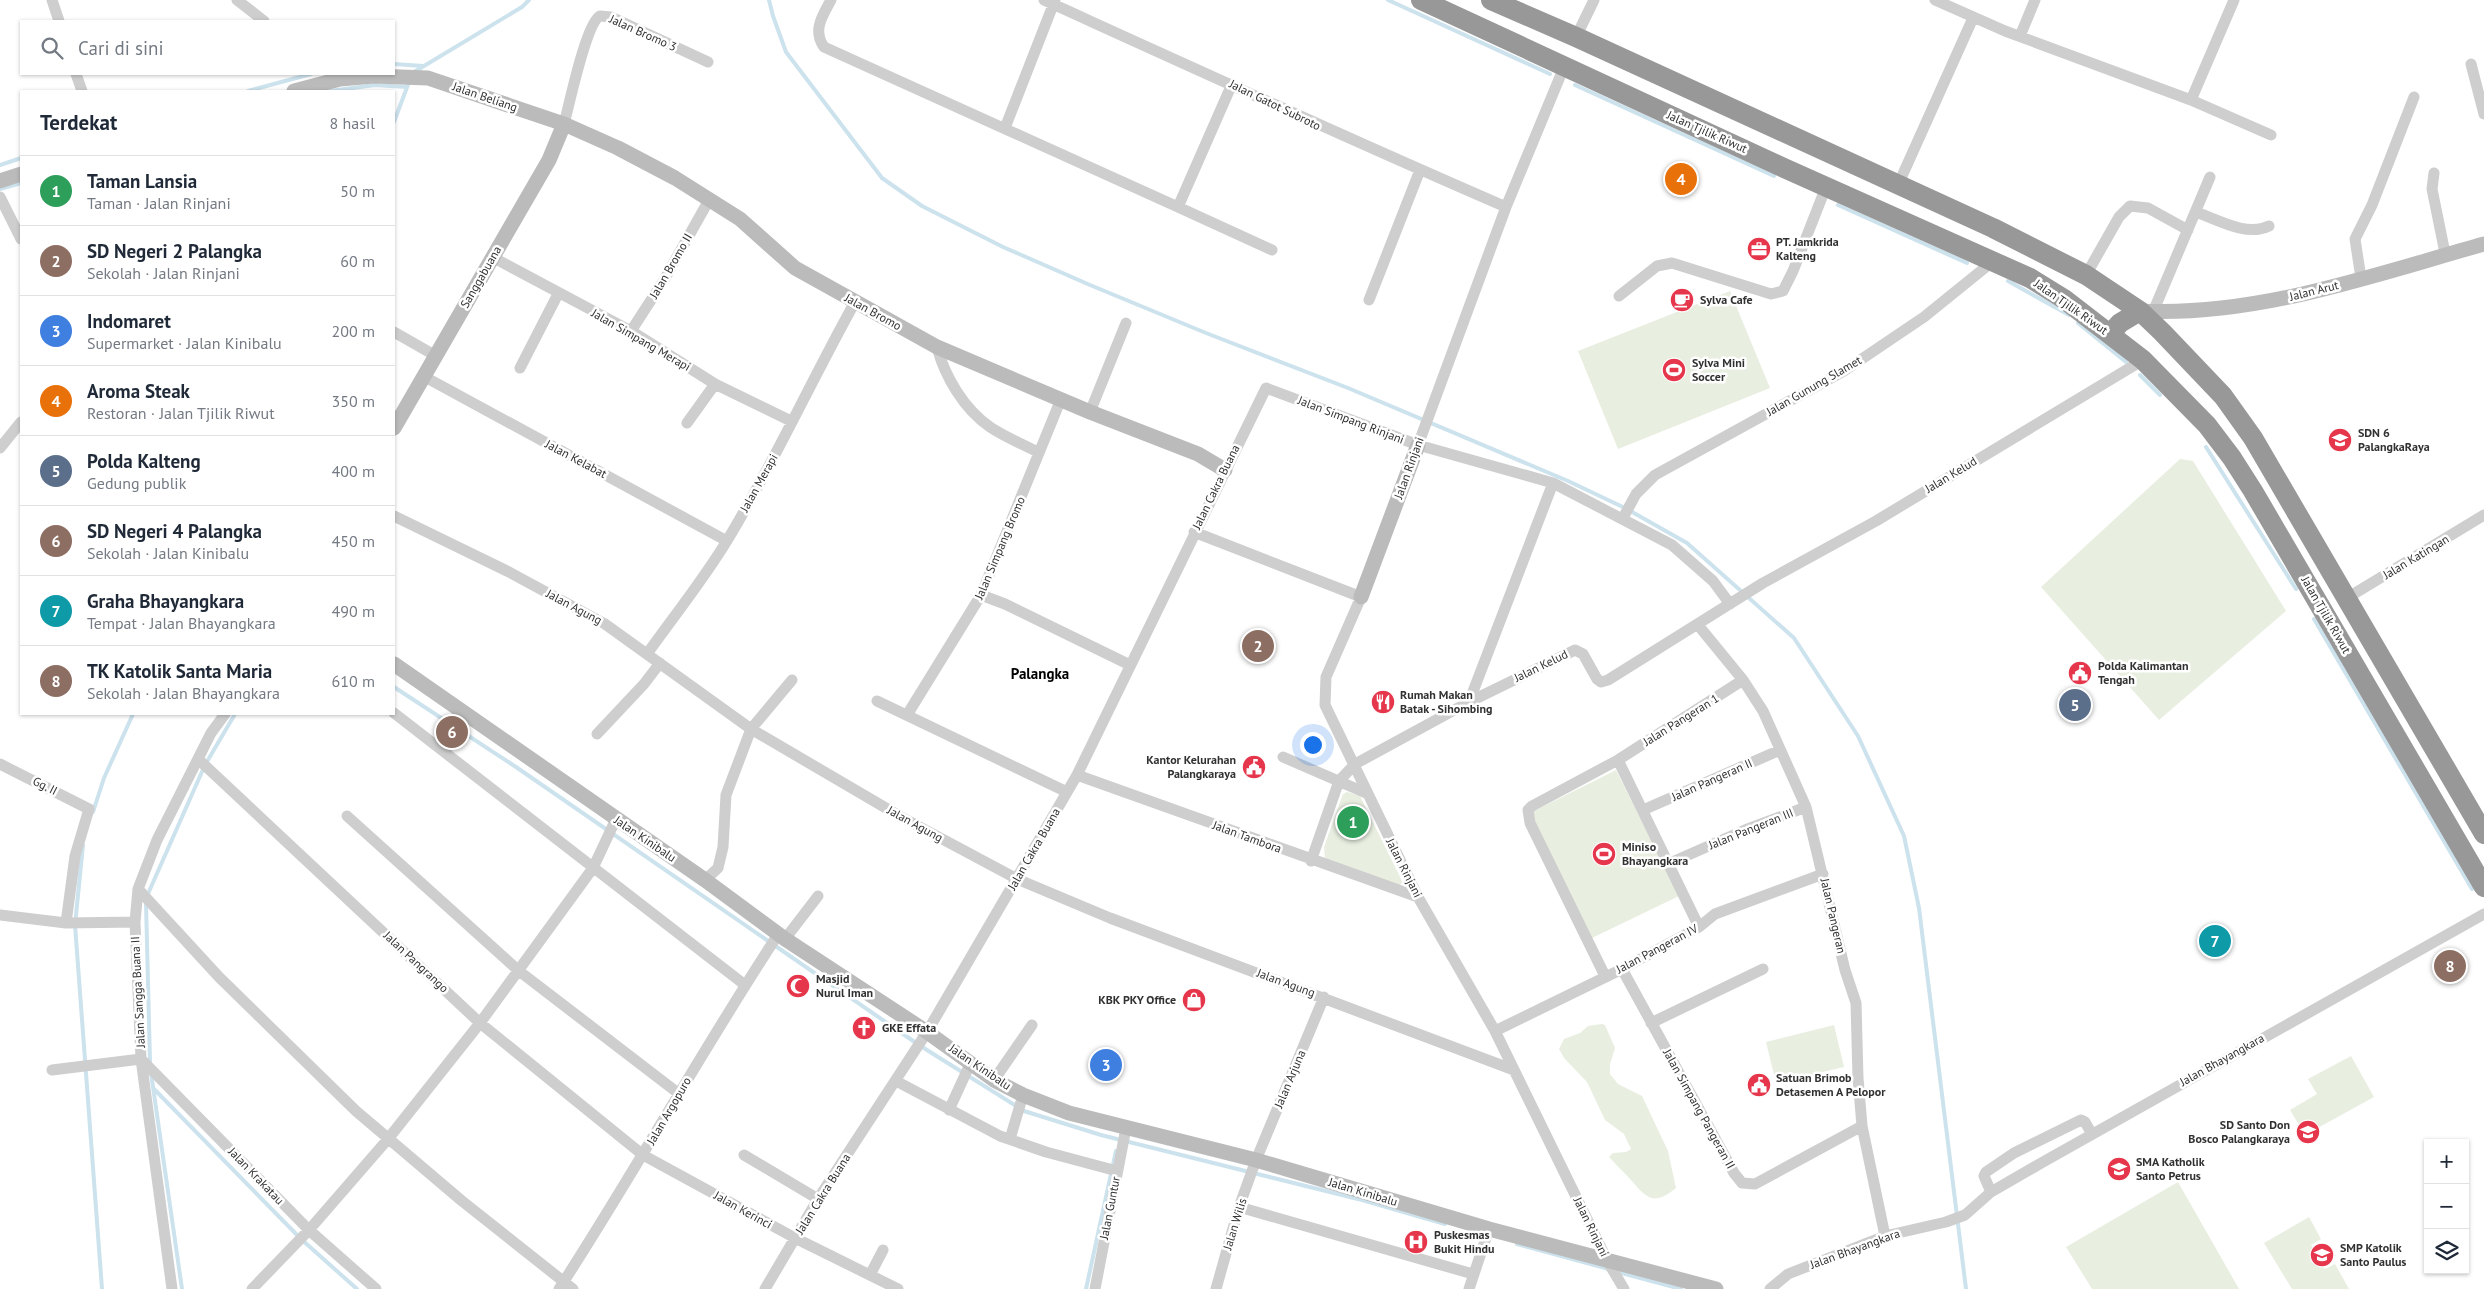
<!DOCTYPE html>
<html lang="id">
<head>
<meta charset="utf-8">
<style>
	body { margin:0; font-family:"PT Sans",sans-serif; background:#f6f6f7; color:#1f2937 }
	.controls { position:absolute; right:15px; bottom:15px; display:grid; overflow:hidden; border-radius:0px; box-shadow:0 1px 4px #0004 }
	.controls button { width:45px; height:45px; display:grid; place-items:center; padding:0; border:0; border-bottom:1px solid #e0e1e3; background:#fff; color:#1f2937; font:25px sans-serif }
	.you { position:absolute; left:1312px; top:744px; width:18px; height:18px; margin:-12px; border:4px solid #fff; border-radius:50%; background:#1a73e8; box-shadow:0 0 0 8px #1a73e833 }
	.badge { display:grid; place-items:center; width:32px; height:32px; border-radius:50%; background:#e5364c; color:#fff; font-size:16px; font-weight:700 }
	.pin { position:absolute; translate:-50% -50%; border:2px solid #fff; box-shadow:0 1px 5px #0006 }
	.list { margin:0; padding:0; list-style:none }
	h2 { display:flex; justify-content:space-between; align-items:center; height:65px; margin:0; padding:0 20px; font-size:21px }
	h2 small { font-size:16px; font-weight:400; color:#747a83 }
	.list li { display:grid; grid-template-columns:32px 1fr auto; gap:15px; align-items:center; box-sizing:border-box; height:70px; padding:0 20px; border-top:1px solid #e0e1e3 }
	.list b { display:block; font-size:19px; white-space:nowrap }
	.list p { margin:0; font-size:16px; white-space:nowrap; color:#747a83 }
	.list em { font-size:16px; font-style:normal; color:#747a83 }
	.icon { flex:none; width:28px; height:28px; fill:none; stroke:currentColor; stroke-width:2; stroke-linecap:round; stroke-linejoin:round }
	.map { position:relative; flex:none; width:2484px; height:1289px; overflow:hidden }
	.search { position:absolute; background:#fff; box-shadow:0 1px 4px #0004; left:20px; top:20px; width:375px; height:55px; display:flex; align-items:center; gap:12px; box-sizing:border-box; padding:0 18px; border-radius:0px; color:#747a83; font-size:19px }
	.panel { position:absolute; background:#fff; box-shadow:0 1px 4px #0004; left:20px; top:90px; width:375px; height:625px; border-radius:0px }
	.map>svg:first-child { display:block }
	.green { fill:#e8eee0 }
	.lines { fill:none; stroke-linecap:round; stroke-linejoin:round }
	.stream { stroke:#cce2ed; stroke-width:4 }
	.street { stroke:#cecece; stroke-width:11 }
	.secondary { stroke:#bbb; stroke-width:15 }
	.highway { stroke:#989898; stroke-width:20 }
	.labels { text-anchor:middle; stroke-width:5; stroke-linejoin:round; paint-order:stroke }
	.street-label { font-size:12px; fill:#313131; stroke:#fff }
	.poi-label { font-size:12px; font-weight:bold; fill:#313131; stroke:#fff; text-anchor:start }
	.quarter-label { font-size:15px; font-weight:bold; fill:#000; stroke:#fff }
</style>
</head>
<body>
<div class="map">
<svg width="2484" height="1289" viewBox="0 0 2484 1289">
	<rect width="100%" height="100%" fill="#fff"/>
	<path class="green" d="M 1730,291 L 1770,388 L 1618,449 L 1578,351 Z
		M 2180,459 L 2193,461 L 2286,611 L 2159,720 L 2041,587 Z
		M 1616,770 L 1679,896 L 1592,938 L 1530,813 Z
		M 1347,792 L 1360,796 L 1403,883 L 1397,886 L 1325,860 L 1324,847 L 1343,794 Z
		M 1602,1024 L 1605,1025 L 1615,1048 L 1610,1064 L 1610,1074 L 1618,1084 L 1642,1096 L 1668,1151 L 1676,1188 C 1654,1206 1647,1199 1631,1180 C 1624,1172 1616,1165 1609,1157 L 1613,1153 L 1626,1152 L 1631,1149 L 1624,1134 L 1605,1120 L 1587,1082 L 1564,1058 L 1559,1049 L 1564,1039 L 1580,1033 L 1588,1026 Z
		M 1834,1025 L 1844,1067 L 1776,1083 L 1766,1042 Z
		M 2351,1056 L 2374,1097 L 2305,1135 L 2290,1110 L 2317,1094 L 2308,1079 Z
		M 2178,1182 L 2239,1289 L 2092,1289 L 2066,1247 Z
		M 2309,1217 L 2321,1239 L 2311,1245 L 2325,1269 L 2335,1264 L 2349,1289 L 2292,1289 L 2264,1243 Z"/>
	<g class="lines">
		<path class="stream" d="M 769,0 L 773,16 L 786,52 L 882,178 L 922,206 L 1003,247 L 1090,285 L 1206,333 L 1348,388 L 1568,481 L 1625,508 L 1687,543 L 1794,638 L 1858,736 L 1904,836 L 1919,908 L 1966,1289
			M 1388,0 L 1550,74
			M 394,64 L 423,66
			M 414,72 L 522,7 L 529,0
			M 1575,85 L 1774,176
			M 248,91 L 311,74
			M 330,91 L 375,85 L 407,87
			M 394,122 L 409,82
			M 0,165 L 21,158
			M 0,189 L 21,183
			M 1838,205 L 1967,263
			M 2008,281 L 2069,315
			M 2078,323 L 2126,362
			M 2140,375 L 2160,395
			M 2206,447 L 2296,589
			M 2314,619 L 2472,889
			M 394,687 L 516,767 L 919,1045 L 1024,1111 L 1101,1135 L 1362,1200 L 1445,1224
			M 93,812 L 104,778 L 133,714
			M 83,845 L 75,925 L 102,1289
			M 147,896 L 205,765 L 235,714
			M 146,903 L 150,1063
			M 151,1073 L 182,1289
			M 154,1089 L 301,1239 L 357,1289
			M 1517,1244 L 1609,1269
			M 1618,1272 L 1681,1289
			M 1086,1289 L 1116,1151"/>
		<path class="street" d="M 52,0 L 59,21
			M 237,0 L 264,21
			M 831,0 C 823,15 812,30 824,47 L 1178,207 L 1232,84
			M 1044,0 C 1198,70 1351,140 1506,207
			M 1935,0 L 2005,31 L 2191,100 L 2271,135
			M 2020,36 L 2035,0
			M 1576,37 L 1594,0
			M 2471,64 L 2484,114
			M 76,74 L 82,91
			M 2191,100 L 2234,0
			M 564,124 C 569,106 586,23 600,16 L 611,17 L 708,62
			M 1005,128 L 1055,0
			M 2434,173 L 2432,189 L 2445,253
			M 1898,185 L 1973,18
			M 0,197 L 21,239
			M 1178,207 L 1272,250
			M 2196,212 C 2218,220 2247,237 2269,226
			M 492,257 L 631,331 L 715,384 L 791,421
			M 2086,275 L 2119,217 L 2130,206 L 2148,208 L 2188,230
			M 2361,278 L 2355,239 L 2372,205 L 2414,97
			M 1619,296 L 1657,266 L 1672,263 L 1771,294 L 1783,291 L 1793,271 L 1826,187
			M 1369,300 L 1420,170
			M 2153,312 L 2210,177
			M 631,331 L 664,280 L 709,200
			M 394,332 L 436,356
			M 937,347 C 945,377 964,409 990,427 C 1005,437 1022,444 1038,452
			M 520,368 L 558,294
			M 425,377 L 727,541
			M 1090,412 L 1126,323
			M 687,423 L 715,384
			M 1418,445 L 1506,207 L 1564,67
			M 0,448 L 21,422
			M 394,516 L 509,572 L 605,624 L 751,729 L 903,818 L 1017,879 L 1110,918 L 1514,1070
			M 1623,518 L 1636,494 L 1655,475 L 1844,371 L 1924,317 L 1992,262
			M 1194,532 L 1361,597 L 1326,677 L 1325,705 L 1418,897 L 1495,1031 L 1608,1262 L 1624,1289
			M 981,595 L 1005,604 L 1130,665
			M 2347,598 L 2484,515
			M 1698,625 L 1743,680 L 1763,711 L 1806,807 L 1845,970 L 1856,1003 L 1858,1078 L 1862,1126 L 1885,1236
			M 647,654 C 674,616 704,579 728,539 C 774,463 811,381 855,302
			M 877,701 L 1067,792
			M 1469,702 L 1553,483
			M 394,713 L 745,985
			M 907,715 L 981,595 L 1061,399
			M 597,734 L 644,684 L 660,663
			M 1283,757 L 1366,793
			M 198,759 L 480,1023 L 643,1155 L 795,1238 L 898,1289
			M 1618,760 L 1699,927
			M 0,764 L 89,809 L 75,856 L 66,923
			M 1077,775 L 1418,897
			M 1643,810 L 1780,750
			M 347,816 L 519,971 L 678,1093
			M 1311,861 L 1339,781 L 1355,764 L 1469,702 L 1575,650 L 1583,654 L 1597,679 L 1601,682 L 1608,680 L 1763,583 L 1876,521 L 2143,360
			M 1670,863 L 1745,830 L 1806,807
			M 705,880 L 718,868 L 723,847 L 726,795 L 751,729 L 792,680
			M 138,889 L 219,977 L 356,1111 L 462,1201 L 573,1289
			M 0,915 L 66,923 L 135,922
			M 785,939 L 818,896
			M 1622,969 L 1734,1173 L 1742,1183 L 1755,1184 L 1862,1126
			M 1605,976 L 1530,823 L 1528,810 L 1532,806 L 1618,760 L 1743,680
			M 1651,1023 L 1763,969
			M 1495,1031 L 1622,969 L 1699,927 L 1715,914 L 1823,874
			M 141,1059 L 309,1230 L 376,1289
			M 52,1070 L 141,1059
			M 994,1080 L 1032,1025
			M 896,1081 L 1000,1136 L 1046,1152 L 1117,1171
			M 949,1110 L 971,1062
			M 1010,1139 L 1023,1095
			M 744,1155 L 818,1199
			M 1991,1192 L 1984,1176 L 1986,1172 L 2014,1153 L 2081,1120 L 2085,1122 L 2092,1134
			M 1239,1207 L 1473,1274
			M 870,1275 L 883,1250
			M 172,1289 L 141,1059 L 135,922 L 138,889 L 157,840 L 211,733 L 225,714
			M 252,1289 L 309,1230 L 388,1139 L 480,1023 L 593,868 L 616,819
			M 559,1289 C 635,1172 702,1050 779,933
			M 765,1289 L 818,1199 L 927,1032 L 1077,775 L 1266,388 L 1418,445 L 1553,483 L 1672,545 L 1713,581 L 1730,604
			M 1095,1289 L 1126,1128
			M 1216,1289 L 1239,1207 L 1256,1160 L 1324,997
			M 1469,1289 L 1489,1229
			M 1770,1289 L 1788,1274 L 1885,1236 L 1946,1222 L 1965,1215 L 1991,1192 L 2043,1162 L 2484,914"/>
		<path class="secondary" d="M 294,91 L 340,79 L 374,76 L 428,78 L 564,124 L 618,148 L 675,178 L 740,219 L 795,268 L 937,347 L 1090,412 L 1198,454 L 1225,470
			M 0,181 L 21,174
			M 2140,311 C 2257,317 2373,275 2484,244
			M 394,428 L 549,160 L 564,124
			M 1361,597 L 1418,445
			M 394,664 L 705,880 L 785,939 L 927,1032 L 994,1080 L 1023,1095 L 1069,1113 L 1256,1160 L 1489,1229 L 1716,1289"/>
		<path class="highway" d="M 1421,0 L 1784,168 L 2030,278 L 2064,299 L 2143,360 L 2207,425 L 2232,458 L 2253,491 L 2484,887
			M 1491,0 L 1576,37 L 1993,228 L 2086,275 L 2140,311 L 2162,332 L 2223,396 L 2253,438 L 2484,834
			M 2110,334 L 2120,323 L 2140,311"/>
	</g>
	<defs>
		<g id="office-disc" transform="scale(1.25)"><circle r="9.5" fill="#e5364c" stroke="#fff"/><path d="M-6-3h4V-5.5h4V-3h4V5H-6ZM-1-4.5V-3h2v-1.5ZM-6 0V1H6V0Z" fill="#fff"/></g>
		<g id="cafe-disc" transform="scale(1.25)"><circle r="9.5" fill="#e5364c" stroke="#fff"/><path d="M-5.5-4.5H6V0H3Q3 3.5 0 3.5H-2.5Q-5.5 3.5-5.5 0ZM3-3.2v2h1.7v-2ZM-6 4.5H4V6H-6Z" fill="#fff"/></g>
		<g id="stadium-disc" transform="scale(1.25)"><circle r="9.5" fill="#e5364c" stroke="#fff"/><path d="M0-5a6.5 5 0 1 0 0 10a6.5 5 0 1 0 0-10ZM-3.5-1.8h7v3.6h-7Z" fill="#fff"/></g>
		<g id="school-disc" transform="scale(1.25)"><circle r="9.5" fill="#e5364c" stroke="#fff"/><path d="M0-5L7-2L0 1L-7-2ZM-4 1L0 2.5L4 1V4Q0 6-4 4Z" fill="#fff"/></g>
		<g id="civic-disc" transform="scale(1.25)"><circle r="9.5" fill="#e5364c" stroke="#fff"/><path d="M-.6-6.5H3V-4.5H.6V-3L4-1V1h2V6H-6V1h2V-1L-.6-3ZM-1.2 2.5V6h2.4V2.5Z" fill="#fff"/></g>
		<g id="restaurant-disc" transform="scale(1.25)"><circle r="9.5" fill="#e5364c" stroke="#fff"/><path d="M-5-6h1v4h1v-4h1v4h1v-4h1v5L-1.5 .5V6h-2V.5L-5-1ZM5-6V6H3V1.5H1.5Q1.5-4 5-6Z" fill="#fff"/></g>
		<g id="mosque-disc" transform="scale(1.25)"><circle r="9.5" fill="#e5364c" stroke="#fff"/><path d="M3.5-4.9A6 6 0 1 0 3.5 4.9A5 5 0 1 1 3.5-4.9Z" fill="#fff"/></g>
		<g id="shop-disc" transform="scale(1.25)"><circle r="9.5" fill="#e5364c" stroke="#fff"/><path d="M-5-2.5h2.3a2.7 3.5 0 0 1 5.4 0H5L5.5 6h-11ZM-1.5-2.5h3a1.5 2.3 0 0 0-3 0Z" fill="#fff"/></g>
		<g id="church-disc" transform="scale(1.25)"><circle r="9.5" fill="#e5364c" stroke="#fff"/><path d="M-1.2-6h2.4v3.5h3.3v2.4h-3.3V6h-2.4V-.1h-3.3v-2.4h3.3Z" fill="#fff"/></g>
		<g id="hospital-disc" transform="scale(1.25)"><circle r="9.5" fill="#e5364c" stroke="#fff"/><path d="M-5-5h3v3.5h4V-5h3V5h-3V1.5h-4V5h-3Z" fill="#fff"/></g>
	</defs>
	<g fill-rule="evenodd">
		<use href="#office-disc" x="1759" y="249"/>
		<use href="#cafe-disc" x="1682" y="300"/>
		<use href="#stadium-disc" x="1674" y="370"/>
		<use href="#school-disc" x="2340" y="440"/>
		<use href="#civic-disc" x="2080" y="673"/>
		<use href="#restaurant-disc" x="1383" y="702"/>
		<use href="#civic-disc" x="1254" y="767"/>
		<use href="#stadium-disc" x="1604" y="854"/>
		<use href="#mosque-disc" x="798" y="986"/>
		<use href="#shop-disc" x="1194" y="1000"/>
		<use href="#church-disc" x="864" y="1028"/>
		<use href="#civic-disc" x="1759" y="1085"/>
		<use href="#school-disc" x="2308" y="1132"/>
		<use href="#school-disc" x="2119" y="1169"/>
		<use href="#hospital-disc" x="1416" y="1242"/>
		<use href="#school-disc" x="2322" y="1255"/>
	</g>
	<g class="labels">
		<g class="street-label">
			<text transform="translate(643 33) rotate(24)" y="4">Jalan Bromo 3</text>
			<text transform="translate(485 97) rotate(19)" y="4">Jalan Beliang</text>
			<text transform="translate(1275 105) rotate(26)" y="4">Jalan Gatot Subroto</text>
			<text transform="translate(1707 132) rotate(24)" y="4">Jalan Tjilik Riwut</text>
			<text transform="translate(671 266) rotate(-60)" y="4">Jalan Bromo II</text>
			<text transform="translate(481 277) rotate(-60)" y="4">Sanggabuana</text>
			<text transform="translate(2314 291) rotate(-14)" y="4">Jalan Arut</text>
			<text transform="translate(2071 307) rotate(35)" y="4">Jalan Tjilik Riwut</text>
			<text transform="translate(873 312) rotate(29)" y="4">Jalan Bromo</text>
			<text transform="translate(641 340) rotate(30)" y="4">Jalan Simpang Merapi</text>
			<text transform="translate(1814 386) rotate(-30)" y="4">Jalan Gunung Slamet</text>
			<text transform="translate(1351 420) rotate(21)" y="4">Jalan Simpang Rinjani</text>
			<text transform="translate(576 459) rotate(28)" y="4">Jalan Kelabat</text>
			<text transform="translate(1409 468) rotate(-70)" y="4">Jalan Rinjani</text>
			<text transform="translate(1951 475) rotate(-31)" y="4">Jalan Kelud</text>
			<text transform="translate(759 483) rotate(-61)" y="4">Jalan Merapi</text>
			<text transform="translate(1216 487) rotate(-64)" y="4">Jalan Cakra Buana</text>
			<text transform="translate(1000 548) rotate(-67)" y="4">Jalan Simpang Bromo</text>
			<text transform="translate(2416 557) rotate(-31)" y="4">Jalan Katingan</text>
			<text transform="translate(574 607) rotate(28)" y="4">Jalan Agung</text>
			<text transform="translate(2326 615) rotate(60)" y="4">Jalan Tjilik Riwut</text>
			<text transform="translate(1541 666) rotate(-26)" y="4">Jalan Kelud</text>
			<text transform="translate(1681 720) rotate(-32)" y="4">Jalan Pangeran 1</text>
			<text transform="translate(1712 780) rotate(-24)" y="4">Jalan Pangeran II</text>
			<text transform="translate(45 786) rotate(27)" y="4">Gg. II</text>
			<text transform="translate(915 824) rotate(29)" y="4">Jalan Agung</text>
			<text transform="translate(1751 829) rotate(-22)" y="4">Jalan Pangeran III</text>
			<text transform="translate(1247 837) rotate(20)" y="4">Jalan Tambora</text>
			<text transform="translate(645 839) rotate(34)" y="4">Jalan Kinibalu</text>
			<text transform="translate(1034 849) rotate(-60)" y="4">Jalan Cakra Buana</text>
			<text transform="translate(1404 868) rotate(63)" y="4">Jalan Rinjani</text>
			<text transform="translate(1833 916) rotate(77)" y="4">Jalan Pangeran</text>
			<text transform="translate(1657 949) rotate(-28)" y="4">Jalan Pangeran IV</text>
			<text transform="translate(416 962) rotate(43)" y="4">Jalan Pangrango</text>
			<text transform="translate(1286 983) rotate(20)" y="4">Jalan Agung</text>
			<text transform="translate(138 992) rotate(-93)" y="4">Jalan Sangga Buana II</text>
			<text transform="translate(2222 1060) rotate(-29)" y="4">Jalan Bhayangkara</text>
			<text transform="translate(980 1067) rotate(34)" y="4">Jalan Kinibalu</text>
			<text transform="translate(1290 1079) rotate(-67)" y="4">Jalan Arjuna</text>
			<text transform="translate(1699 1109) rotate(61)" y="4">Jalan Simpang Pangeran II</text>
			<text transform="translate(669 1111) rotate(-60)" y="4">Jalan Argopuro</text>
			<text transform="translate(256 1176) rotate(46)" y="4">Jalan Krakatau</text>
			<text transform="translate(1363 1192) rotate(17)" y="4">Jalan Kinibalu</text>
			<text transform="translate(823 1194) rotate(-58)" y="4">Jalan Cakra Buana</text>
			<text transform="translate(1110 1208) rotate(-79)" y="4">Jalan Guntur</text>
			<text transform="translate(743 1210) rotate(29)" y="4">Jalan Kerinci</text>
			<text transform="translate(1235 1224) rotate(-73)" y="4">Jalan Wilis</text>
			<text transform="translate(1591 1227) rotate(64)" y="4">Jalan Rinjani</text>
			<text transform="translate(1855 1249) rotate(-20)" y="4">Jalan Bhayangkara</text>
		</g>
		<g class="poi-label">
			<text x="1776" y="246">PT. Jamkrida<tspan x="1776" dy="14">Kalteng</tspan></text>
			<text x="1700" y="304">Sylva Cafe</text>
			<text x="1692" y="367">Sylva Mini<tspan x="1692" dy="14">Soccer</tspan></text>
			<text x="2358" y="437">SDN 6<tspan x="2358" dy="14">PalangkaRaya</tspan></text>
			<text x="2098" y="670">Polda Kalimantan<tspan x="2098" dy="14">Tengah</tspan></text>
			<text x="1400" y="699">Rumah Makan<tspan x="1400" dy="14">Batak - Sihombing</tspan></text>
			<text x="1236" y="764" text-anchor="end">Kantor Kelurahan<tspan x="1236" dy="14">Palangkaraya</tspan></text>
			<text x="1622" y="851">Miniso<tspan x="1622" dy="14">Bhayangkara</tspan></text>
			<text x="816" y="983">Masjid<tspan x="816" dy="14">Nurul Iman</tspan></text>
			<text x="1176" y="1004" text-anchor="end">KBK PKY Office</text>
			<text x="882" y="1032">GKE Effata</text>
			<text x="1776" y="1082">Satuan Brimob<tspan x="1776" dy="14">Detasemen A Pelopor</tspan></text>
			<text x="2290" y="1129" text-anchor="end">SD Santo Don<tspan x="2290" dy="14">Bosco Palangkaraya</tspan></text>
			<text x="2136" y="1166">SMA Katholik<tspan x="2136" dy="14">Santo Petrus</tspan></text>
			<text x="1434" y="1239">Puskesmas<tspan x="1434" dy="14">Bukit Hindu</tspan></text>
			<text x="2340" y="1252">SMP Katolik<tspan x="2340" dy="14">Santo Paulus</tspan></text>
		</g>
		<g class="quarter-label">
			<text x="1040" y="679">Palangka</text>
		</g>
	</g>
</svg>
<div class="controls">
<button>+</button>
<button>−</button>
<button><svg class="icon" aria-label="layers" viewBox="0 0 24 24"><path d="M12 4l9 5-9 5-9-5zM3 14l9 5 9-5"/></svg></button>
</div>
<div class="you"></div>
<div class="pin badge" style="left:1353px;top:822px;background:#2e9e5b">1</div>
<div class="pin badge" style="left:1258px;top:646px;background:#8d6e63">2</div>
<div class="pin badge" style="left:1106px;top:1065px;background:#3f7fe0">3</div>
<div class="pin badge" style="left:1681px;top:179px;background:#e8710a">4</div>
<div class="pin badge" style="left:2075px;top:705px;background:#5c6f8a">5</div>
<div class="pin badge" style="left:452px;top:732px;background:#8d6e63">6</div>
<div class="pin badge" style="left:2215px;top:941px;background:#0f9aa8">7</div>
<div class="pin badge" style="left:2450px;top:966px;background:#8d6e63">8</div>
<div class="search"><svg class="icon" aria-label="search" viewBox="0 0 24 24"><circle cx="10" cy="10" r="6"/><path d="M15 15l6 6"/></svg>Cari di sini</div>
<section class="panel">
<h2>Terdekat<small>8 hasil</small></h2>
<ul class="list">
<li><span class="badge" style="background:#2e9e5b">1</span><div><b>Taman Lansia</b><p>Taman · Jalan Rinjani</p></div><em>50 m</em></li>
<li><span class="badge" style="background:#8d6e63">2</span><div><b>SD Negeri 2 Palangka</b><p>Sekolah · Jalan Rinjani</p></div><em>60 m</em></li>
<li><span class="badge" style="background:#3f7fe0">3</span><div><b>Indomaret</b><p>Supermarket · Jalan Kinibalu</p></div><em>200 m</em></li>
<li><span class="badge" style="background:#e8710a">4</span><div><b>Aroma Steak</b><p>Restoran · Jalan Tjilik Riwut</p></div><em>350 m</em></li>
<li><span class="badge" style="background:#5c6f8a">5</span><div><b>Polda Kalteng</b><p>Gedung publik</p></div><em>400 m</em></li>
<li><span class="badge" style="background:#8d6e63">6</span><div><b>SD Negeri 4 Palangka</b><p>Sekolah · Jalan Kinibalu</p></div><em>450 m</em></li>
<li><span class="badge" style="background:#0f9aa8">7</span><div><b>Graha Bhayangkara</b><p>Tempat · Jalan Bhayangkara</p></div><em>490 m</em></li>
<li><span class="badge" style="background:#8d6e63">8</span><div><b>TK Katolik Santa Maria</b><p>Sekolah · Jalan Bhayangkara</p></div><em>610 m</em></li>
</ul>
</section>
</div>
</body>
</html>
